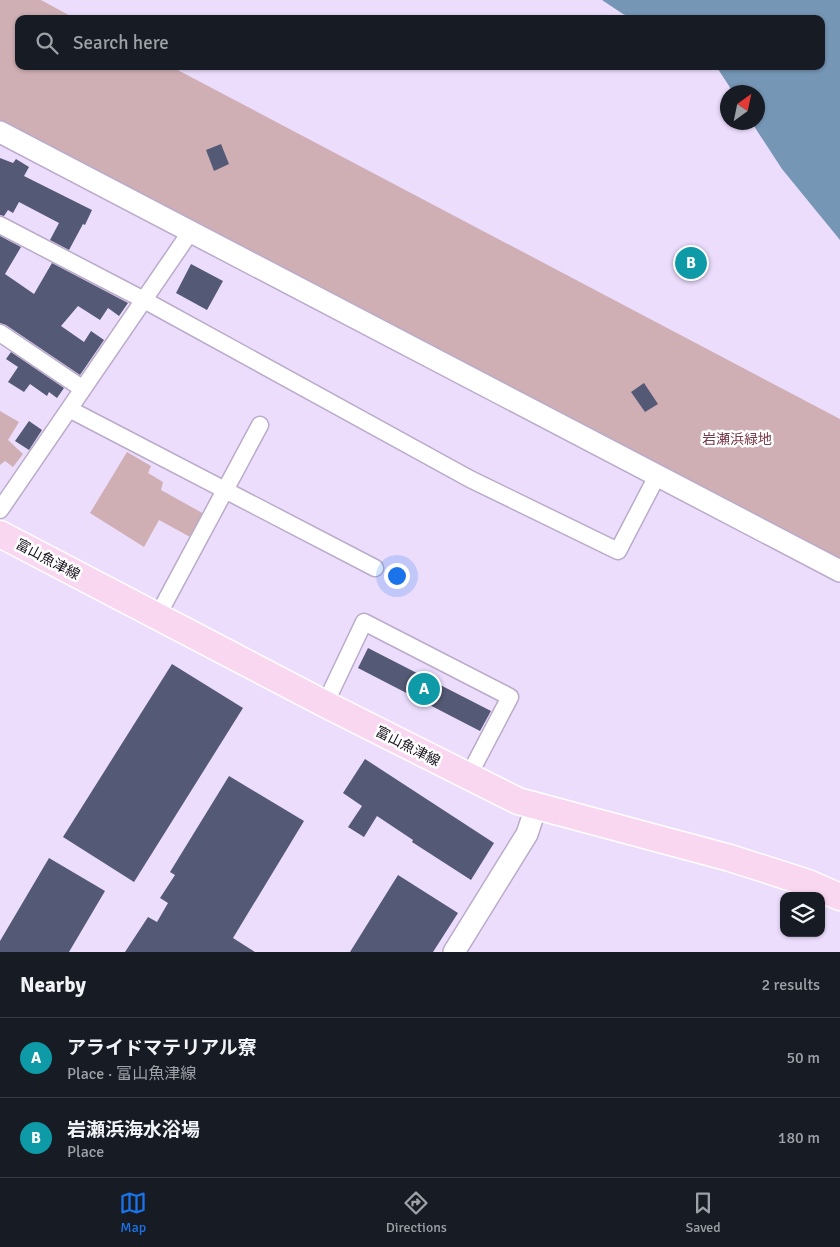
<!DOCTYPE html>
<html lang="en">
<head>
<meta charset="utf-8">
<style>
	body { margin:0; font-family:Signika,"Noto Sans JP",sans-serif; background:#20242c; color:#f1f3f6 }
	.controls { position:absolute; right:15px; bottom:15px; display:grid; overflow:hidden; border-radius:10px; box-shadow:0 1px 4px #0004 }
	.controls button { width:45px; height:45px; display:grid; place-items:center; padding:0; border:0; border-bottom:1px solid #363941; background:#171b24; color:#f1f3f6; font:25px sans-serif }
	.compass { position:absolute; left:720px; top:85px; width:45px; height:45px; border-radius:50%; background:#171b24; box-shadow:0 1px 4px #0004; rotate:33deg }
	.you { position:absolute; left:396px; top:575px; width:18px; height:18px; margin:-12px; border:4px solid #fff; border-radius:50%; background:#1a73e8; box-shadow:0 0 0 8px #1a73e833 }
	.badge { display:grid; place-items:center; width:32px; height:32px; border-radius:50%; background:#1a73e8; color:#fff; font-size:16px; font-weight:700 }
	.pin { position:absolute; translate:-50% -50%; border:2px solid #fff; box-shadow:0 1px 5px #0006 }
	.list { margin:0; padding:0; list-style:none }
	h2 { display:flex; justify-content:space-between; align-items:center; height:65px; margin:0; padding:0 20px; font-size:21px }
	h2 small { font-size:16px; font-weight:400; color:#9ea1a6 }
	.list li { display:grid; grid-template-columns:32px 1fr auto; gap:15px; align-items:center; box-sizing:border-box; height:80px; padding:0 20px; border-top:1px solid #363941 }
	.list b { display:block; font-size:19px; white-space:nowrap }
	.list p { margin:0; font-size:16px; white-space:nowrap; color:#9ea1a6 }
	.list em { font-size:16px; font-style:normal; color:#9ea1a6 }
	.icon { flex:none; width:28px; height:28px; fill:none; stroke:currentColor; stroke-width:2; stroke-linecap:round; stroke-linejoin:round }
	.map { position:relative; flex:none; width:840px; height:952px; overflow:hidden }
	.search { position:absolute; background:#171b24; box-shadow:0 1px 4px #0004; left:15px; right:15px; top:15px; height:55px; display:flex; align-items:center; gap:12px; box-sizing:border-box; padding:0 18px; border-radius:10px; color:#9ea1a6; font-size:19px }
	.sheet { height:225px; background:#171b24 }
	nav { display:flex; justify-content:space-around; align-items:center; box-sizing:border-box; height:70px; border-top:1px solid #363941; background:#171b24; font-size:14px; color:#9ea1a6 }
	nav a { display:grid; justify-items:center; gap:2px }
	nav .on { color:#1a73e8 }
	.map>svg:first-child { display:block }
	.green { fill:#cfafb4 }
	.water { fill:#7596b5 }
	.building { fill:#545975 }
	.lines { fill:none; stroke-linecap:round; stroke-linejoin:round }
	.minor-casing { stroke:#baabca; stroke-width:19 }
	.tertiary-casing { stroke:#baabca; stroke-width:24 }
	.primary-casing { stroke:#fff; stroke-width:29 }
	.minor { stroke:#fff; stroke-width:16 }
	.tertiary { stroke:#fff; stroke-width:21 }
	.primary { stroke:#fad7f1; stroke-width:26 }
	.labels { text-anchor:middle; stroke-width:5; stroke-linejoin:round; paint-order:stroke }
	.park-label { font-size:14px; fill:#783948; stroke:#fff }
	.street-label { font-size:14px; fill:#17121d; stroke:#fff }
</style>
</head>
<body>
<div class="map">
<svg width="840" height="952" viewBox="0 0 840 952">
	<rect width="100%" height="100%" fill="#ecddfd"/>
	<path class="green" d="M 0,0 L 41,0 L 76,19 L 19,19 L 19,66 L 170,66 L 840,419 L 840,564 L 0,125 Z
		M 0,411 L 19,422 L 8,440 L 23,454 L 13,467 L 5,461 L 0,465 Z
		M 127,452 L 151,466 L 148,473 L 163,482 L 161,490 L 206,515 L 192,538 L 159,520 L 144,547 L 90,513 Z"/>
	<path class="water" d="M 602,0 L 840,0 L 840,240 L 782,169 L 752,123 L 758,122 L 758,92 L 733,92 L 716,66 L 821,66 L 821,19 L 635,19 L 623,14 Z"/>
	<path class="building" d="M 221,144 L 229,164 L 214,171 L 206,150 Z
		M 0,158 L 13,163 L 16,159 L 29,167 L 24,176 L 92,210 L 85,225 L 83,224 L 69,250 L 50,240 L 59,223 L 19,202 L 13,213 L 8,210 L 4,216 L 0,215 Z
		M 0,236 L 21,247 L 5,274 L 34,294 L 52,263 L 128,303 L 119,316 L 108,308 L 100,320 L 78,306 L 61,326 L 84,342 L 91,331 L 104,340 L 80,375 L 6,325 L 0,323 Z
		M 191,264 L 223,281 L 207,310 L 176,293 Z
		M 11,352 L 64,388 L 57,398 L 49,392 L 47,396 L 30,384 L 24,392 L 8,382 L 18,367 L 6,359 Z
		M 644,383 L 658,404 L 645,412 L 631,392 Z
		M 29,421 L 42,430 L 29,450 L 15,441 Z
		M 368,648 L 491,711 L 480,731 L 358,668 Z
		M 172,664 L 243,708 L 134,882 L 63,837 Z
		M 365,759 L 494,843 L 471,880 L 412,842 L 413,840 L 377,816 L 364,837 L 348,827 L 362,806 L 343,793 Z
		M 229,776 L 304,821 L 233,938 L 255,952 L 125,952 L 148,917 L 157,922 L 168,903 L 160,898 L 175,875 L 170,872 Z
		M 49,858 L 105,891 L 69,952 L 0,952 L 0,941 Z
		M 398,875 L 458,913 L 433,952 L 350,952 Z"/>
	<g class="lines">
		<g class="minor-casing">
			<path id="minor" d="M 0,225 L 144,300 L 470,479 L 618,551 L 657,476
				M 0,333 L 83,389
				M 69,409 L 375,568
				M 0,510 L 191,231
				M 157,617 L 260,425
				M 325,704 L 364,622 L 510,697 L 468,777"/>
		</g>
		<g class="tertiary-casing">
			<path id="tertiary" d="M 0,132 L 840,571
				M 454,952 L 527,834 L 536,807"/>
		</g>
		<g class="primary-casing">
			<path id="primary" d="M 0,534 L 325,704 L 518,801 L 730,858 L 808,883 L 840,897"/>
		</g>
		<use href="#minor" class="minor"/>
		<use href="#tertiary" class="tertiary"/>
		<use href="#primary" class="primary"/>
	</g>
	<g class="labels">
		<g class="park-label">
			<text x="737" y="444">岩瀬浜緑地</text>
		</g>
		<g class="street-label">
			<text transform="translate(48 559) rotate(28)" y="5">富山魚津線</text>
			<text transform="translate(408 746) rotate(27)" y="5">富山魚津線</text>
		</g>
	</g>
</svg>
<div class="controls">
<button><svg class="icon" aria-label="layers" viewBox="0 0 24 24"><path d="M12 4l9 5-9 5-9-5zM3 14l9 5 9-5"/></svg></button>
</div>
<svg class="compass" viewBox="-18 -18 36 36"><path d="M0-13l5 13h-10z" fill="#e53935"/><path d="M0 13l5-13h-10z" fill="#9ea1a6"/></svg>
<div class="you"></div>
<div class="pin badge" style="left:424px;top:689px;background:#0f9aa8">A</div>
<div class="pin badge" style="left:691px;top:263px;background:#0f9aa8">B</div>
<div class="search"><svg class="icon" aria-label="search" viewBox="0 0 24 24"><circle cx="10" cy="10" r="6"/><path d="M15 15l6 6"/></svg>Search here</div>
</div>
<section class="sheet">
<h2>Nearby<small>2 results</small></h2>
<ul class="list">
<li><span class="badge" style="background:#0f9aa8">A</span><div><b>アライドマテリアル寮</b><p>Place · 富山魚津線</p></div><em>50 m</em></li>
<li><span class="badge" style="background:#0f9aa8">B</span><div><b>岩瀬浜海水浴場</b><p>Place</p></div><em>180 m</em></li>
</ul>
</section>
<nav>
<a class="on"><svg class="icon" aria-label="map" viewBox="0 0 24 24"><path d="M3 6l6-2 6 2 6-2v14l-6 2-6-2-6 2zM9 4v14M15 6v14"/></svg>Map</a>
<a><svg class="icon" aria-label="directions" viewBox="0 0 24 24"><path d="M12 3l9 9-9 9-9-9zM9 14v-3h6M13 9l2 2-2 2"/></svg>Directions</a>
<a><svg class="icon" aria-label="saved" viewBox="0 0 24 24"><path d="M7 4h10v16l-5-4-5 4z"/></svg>Saved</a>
</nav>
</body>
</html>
